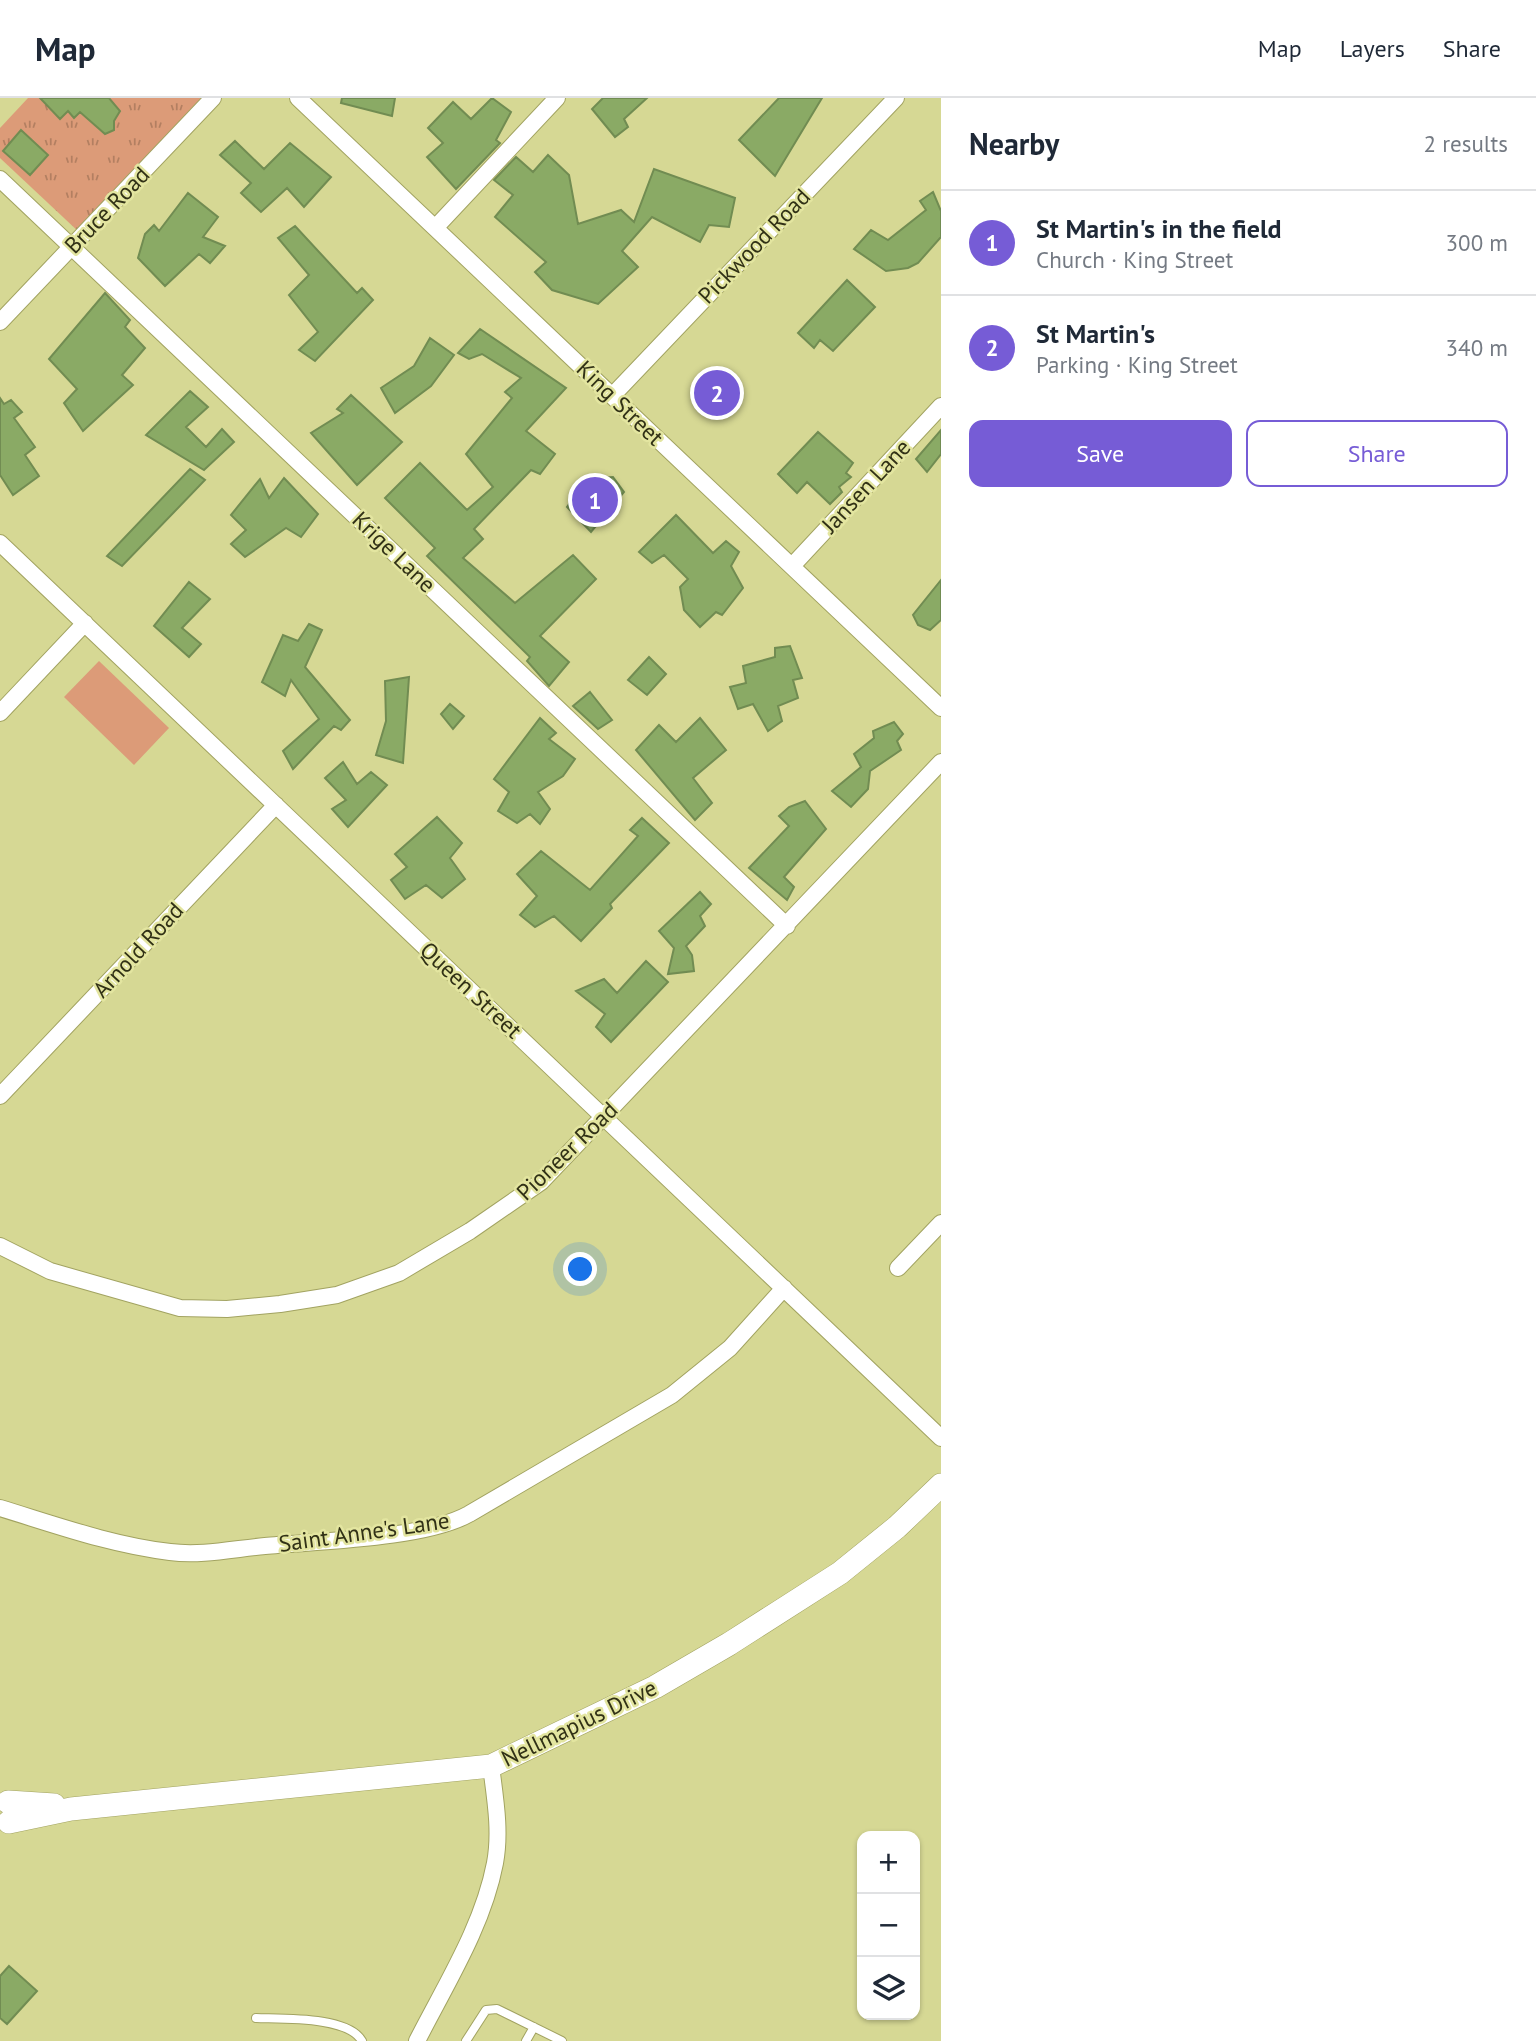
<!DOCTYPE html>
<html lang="en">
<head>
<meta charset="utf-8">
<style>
	body { margin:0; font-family:"PT Sans",sans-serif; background:#f2f2f3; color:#1f2937 }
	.controls { position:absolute; right:21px; bottom:21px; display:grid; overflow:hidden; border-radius:14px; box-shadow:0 2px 5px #0004 }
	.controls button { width:63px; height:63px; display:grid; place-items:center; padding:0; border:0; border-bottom:2px solid #e0e1e3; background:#fff; color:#1f2937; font:35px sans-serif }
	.you { position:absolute; left:581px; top:1172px; width:24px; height:24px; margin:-18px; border:5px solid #fff; border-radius:50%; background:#1a73e8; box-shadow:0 0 0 10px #1a73e833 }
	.badge { display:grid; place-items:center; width:46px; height:46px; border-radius:50%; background:#765cd6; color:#fff; font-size:23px; font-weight:700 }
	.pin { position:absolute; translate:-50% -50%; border:4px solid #fff; box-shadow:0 2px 7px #0006 }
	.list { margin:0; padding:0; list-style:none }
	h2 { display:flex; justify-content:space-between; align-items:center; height:91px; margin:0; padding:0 28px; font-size:30px }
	h2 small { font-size:23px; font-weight:400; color:#747a83 }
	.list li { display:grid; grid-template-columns:46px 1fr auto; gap:21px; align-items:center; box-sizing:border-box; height:105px; padding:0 28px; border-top:2px solid #e0e1e3 }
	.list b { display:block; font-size:26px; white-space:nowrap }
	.list p { margin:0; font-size:23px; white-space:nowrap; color:#747a83 }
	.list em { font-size:23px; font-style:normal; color:#747a83 }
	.actions { display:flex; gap:14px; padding:21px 28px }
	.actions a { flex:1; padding:16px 0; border:2px solid #765cd6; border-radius:14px; text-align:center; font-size:24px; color:#765cd6 }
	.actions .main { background:#765cd6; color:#fff }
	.icon { flex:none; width:38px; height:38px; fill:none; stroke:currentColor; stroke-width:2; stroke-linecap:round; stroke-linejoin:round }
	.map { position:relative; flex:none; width:941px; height:1943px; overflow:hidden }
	header { display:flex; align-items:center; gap:42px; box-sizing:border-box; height:98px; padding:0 35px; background:#fff; border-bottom:2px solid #e0e1e3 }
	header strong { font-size:33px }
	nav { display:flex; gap:38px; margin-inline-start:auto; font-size:24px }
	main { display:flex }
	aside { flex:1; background:#fff }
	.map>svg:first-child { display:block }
	.park { fill:url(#park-tufts) }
	.pitch { fill:#dc9b78 }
	.building { fill:#8aaa65; stroke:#718c52; stroke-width:2 }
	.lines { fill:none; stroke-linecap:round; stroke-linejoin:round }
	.service-casing { stroke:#a2a361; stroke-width:10 }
	.minor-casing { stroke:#a2a361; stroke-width:18 }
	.secondary-casing { stroke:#a2a361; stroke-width:24 }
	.service { stroke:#fff; stroke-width:8 }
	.minor { stroke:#fff; stroke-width:16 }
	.secondary { stroke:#fff; stroke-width:23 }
	.labels { text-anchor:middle; stroke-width:5; stroke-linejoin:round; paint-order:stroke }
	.street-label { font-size:23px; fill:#313116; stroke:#e3e5a0 }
</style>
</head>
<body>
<header>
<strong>Map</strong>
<nav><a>Map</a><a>Layers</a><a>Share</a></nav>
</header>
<main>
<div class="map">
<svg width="941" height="1943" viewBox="0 0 941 1943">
	<defs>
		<pattern id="park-tufts" width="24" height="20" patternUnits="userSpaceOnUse" patternTransform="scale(1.75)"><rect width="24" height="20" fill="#dc9b78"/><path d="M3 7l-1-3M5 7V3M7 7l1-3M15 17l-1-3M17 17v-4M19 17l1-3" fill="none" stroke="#b37f61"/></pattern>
	</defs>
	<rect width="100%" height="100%" fill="#d6d894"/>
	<path class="park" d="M 28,0 L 206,0 L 80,135 L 0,60 L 0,30 Z"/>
	<path class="pitch" d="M 99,563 L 169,630 L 134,667 L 64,599 Z"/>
	<path class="building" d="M 40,0 L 109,0 L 120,13 L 114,23 L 114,32 L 105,36 L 80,14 L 74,20 L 68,13 L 60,21 Z
		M 342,0 L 395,0 L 392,18 L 341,5 Z
		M 492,0 L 511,14 L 496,42 L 500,45 L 456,91 L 427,59 L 443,45 L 428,30 L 453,4 L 471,21 Z
		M 603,0 L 647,0 L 624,21 L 628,29 L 615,39 L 592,11 Z
		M 779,0 L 822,0 L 775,78 L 739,42 Z
		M 21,32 L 48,57 L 30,77 L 3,53 Z
		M 235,43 L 264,71 L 290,45 L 331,79 L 304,109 L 287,90 L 261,114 L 241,95 L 251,85 L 220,57 Z
		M 548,57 L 569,77 L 578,126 L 621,112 L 634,124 L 654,71 L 735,100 L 729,129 L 709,127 L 700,144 L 652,119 L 622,153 L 638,169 L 598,206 L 552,192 L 535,174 L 546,164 L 495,119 L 513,97 L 494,82 L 516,59 L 533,74 Z
		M 933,94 L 941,113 L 941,139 L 918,165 L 908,170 L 886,173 L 854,151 L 871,132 L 888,142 L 926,112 L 920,103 Z
		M 188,95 L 218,119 L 203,139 L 225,148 L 210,165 L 199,156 L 165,188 L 138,160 L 145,136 L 154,127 L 159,133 Z
		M 295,128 L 357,195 L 362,190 L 373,202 L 315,263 L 299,252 L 318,234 L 289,197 L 309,177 L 278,140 Z
		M 847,182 L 875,209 L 833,253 L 820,242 L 814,250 L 798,235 Z
		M 105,195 L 130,222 L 125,229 L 145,250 L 122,277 L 133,287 L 83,333 L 64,305 L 77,291 L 49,261 Z
		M 480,231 L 566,290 L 526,333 L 555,356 L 540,376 L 531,372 L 474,431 L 483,441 L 463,460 L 515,505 L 573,457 L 596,481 L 540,538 L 569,564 L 549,588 L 527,563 L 530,559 L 427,458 L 435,450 L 385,400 L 420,365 L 467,412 L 493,389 L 466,356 L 512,300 L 505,294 L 521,280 L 482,256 L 469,261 L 458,255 Z
		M 430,240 L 454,257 L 431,288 L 395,315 L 381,290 L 414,268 Z
		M 190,293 L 208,309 L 186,329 L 206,349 L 222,331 L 234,344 L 204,372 L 146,337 Z
		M 351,297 L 402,344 L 357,387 L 311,335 L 343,315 L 337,311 Z
		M 0,300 L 4,306 L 11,302 L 22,314 L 14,320 L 35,349 L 25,357 L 39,378 L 13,397 L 0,377 Z
		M 941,332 L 941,356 L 927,374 L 916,361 Z
		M 818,334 L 853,365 L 846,375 L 851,379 L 839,389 L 842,394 L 830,406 L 807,384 L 797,395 L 778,376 Z
		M 190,371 L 205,382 L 122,468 L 107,458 Z
		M 613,379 L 624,394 L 591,434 L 567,409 L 588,381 Z
		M 284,380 L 318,416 L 301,439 L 286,430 L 245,459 L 231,446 L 246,432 L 231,417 L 260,381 L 269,400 Z
		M 676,417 L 713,455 L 726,443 L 739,454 L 731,468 L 743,490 L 722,517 L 716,514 L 700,529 L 684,512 L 680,489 L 688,481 L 664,457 L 652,465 L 639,454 Z
		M 941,482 L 941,522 L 930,532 L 918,527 L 913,517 Z
		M 189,484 L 210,501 L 182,530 L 201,546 L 189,559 L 154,528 Z
		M 309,526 L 322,532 L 305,569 L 350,622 L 341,632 L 334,628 L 293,671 L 283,653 L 319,621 L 291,582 L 285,598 L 262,584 L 283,537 L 298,543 Z
		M 790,548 L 802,580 L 793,582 L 798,600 L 778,608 L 782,623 L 768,633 L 753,606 L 738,611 L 730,589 L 746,585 L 743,568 L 775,559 L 775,550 Z
		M 649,559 L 666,576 L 647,597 L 628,582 Z
		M 409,579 L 403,665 L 376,657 L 386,623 L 385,583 Z
		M 590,594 L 612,622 L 598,631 L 573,608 Z
		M 450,606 L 464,618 L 453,631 L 441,616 Z
		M 540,620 L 556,635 L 549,641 L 575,661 L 563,678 L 538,694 L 550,711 L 540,726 L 530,716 L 517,725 L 498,713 L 509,694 L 494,681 Z
		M 700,620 L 726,652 L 693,680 L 712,705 L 695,722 L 636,652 L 659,627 L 676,644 Z
		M 894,624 L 903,636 L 897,643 L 901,652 L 870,673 L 868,691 L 851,709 L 832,693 L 861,669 L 854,656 L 874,640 L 873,633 Z
		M 343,664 L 357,686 L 371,674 L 387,687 L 348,729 L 332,711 L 346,702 L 325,680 Z
		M 805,703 L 826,731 L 784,779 L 794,789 L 787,802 L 749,770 L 789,728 L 779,718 L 789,709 Z
		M 437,719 L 462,745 L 450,760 L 465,781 L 442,800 L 426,787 L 405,801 L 391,782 L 407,769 L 395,756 Z
		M 642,720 L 669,745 L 610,806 L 612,810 L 581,843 L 554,818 L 535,829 L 520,817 L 537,798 L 517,776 L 541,753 L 590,792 L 638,738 L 630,732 Z
		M 700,794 L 711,806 L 700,818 L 705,828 L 686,848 L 692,857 L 694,873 L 668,876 L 674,850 L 659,833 Z
		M 646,863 L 668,884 L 611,944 L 596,929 L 605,916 L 576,893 L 604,881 L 617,895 Z
		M 9,1868 L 37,1893 L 7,1926 L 0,1920 L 0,1878 Z"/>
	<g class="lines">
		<g class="service-casing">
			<path id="service" d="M 256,1920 C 282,1921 348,1918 362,1943
				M 466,1943 L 486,1912 L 497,1911 L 562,1943
				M 526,1943 L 534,1929"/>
		</g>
		<g class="minor-casing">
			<path id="minor" d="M 298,0 L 941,610
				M 0,81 L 787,828
				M 435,130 L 557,0
				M 0,224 L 213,0
				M 613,297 L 896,0
				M 0,445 L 941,1340
				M 792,468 L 941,308
				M 0,615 L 85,525
				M 0,998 L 276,707
				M 0,1148 L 50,1173 L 180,1210 L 227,1211 L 280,1206 L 337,1197 L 399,1175 L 470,1133 L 541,1084 L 941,664
				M 898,1170 L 941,1125
				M 0,1410 C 56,1427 111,1447 170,1454 C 201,1458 233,1451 265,1448 C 318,1443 424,1441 469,1416 L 672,1297 L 730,1250 L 784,1190
				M 417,1943 C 446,1886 483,1828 495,1765 C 501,1733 495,1700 491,1668"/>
		</g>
		<g class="secondary-casing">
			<path id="secondary" d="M 8,1704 L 54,1707
				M 9,1724 L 71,1711 L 491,1668 L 655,1589 L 729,1546 L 840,1475 L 897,1429 L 941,1387"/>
		</g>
		<use href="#service" class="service"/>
		<use href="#minor" class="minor"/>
		<use href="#secondary" class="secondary"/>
	</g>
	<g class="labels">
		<g class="street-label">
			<text transform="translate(107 112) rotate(-46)" y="8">Bruce Road</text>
			<text transform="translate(754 148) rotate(-46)" y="8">Pickwood Road</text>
			<text transform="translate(620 305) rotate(44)" y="8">King Street</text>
			<text transform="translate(866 388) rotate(-47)" y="8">Jansen Lane</text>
			<text transform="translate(394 454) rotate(44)" y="8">Krige Lane</text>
			<text transform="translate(138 852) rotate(-47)" y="8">Arnold Road</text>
			<text transform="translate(471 892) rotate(43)" y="8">Queen Street</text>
			<text transform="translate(567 1053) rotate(-44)" y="8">Pioneer Road</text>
			<text transform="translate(364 1434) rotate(-8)" y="8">Saint Anne's Lane</text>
			<text transform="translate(579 1625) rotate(-26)" y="8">Nellmapius Drive</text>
		</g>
	</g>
</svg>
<div class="controls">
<button>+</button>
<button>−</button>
<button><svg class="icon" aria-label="layers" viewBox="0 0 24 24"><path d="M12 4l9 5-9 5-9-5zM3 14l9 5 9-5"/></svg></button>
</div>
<div class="you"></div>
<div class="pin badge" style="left:595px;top:402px">1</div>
<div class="pin badge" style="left:717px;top:295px">2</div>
</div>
<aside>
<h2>Nearby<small>2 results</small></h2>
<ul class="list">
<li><span class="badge">1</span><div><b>St Martin's in the field</b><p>Church · King Street</p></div><em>300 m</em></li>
<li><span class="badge">2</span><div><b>St Martin's</b><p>Parking · King Street</p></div><em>340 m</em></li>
</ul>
<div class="actions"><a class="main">Save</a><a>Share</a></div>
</aside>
</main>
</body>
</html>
